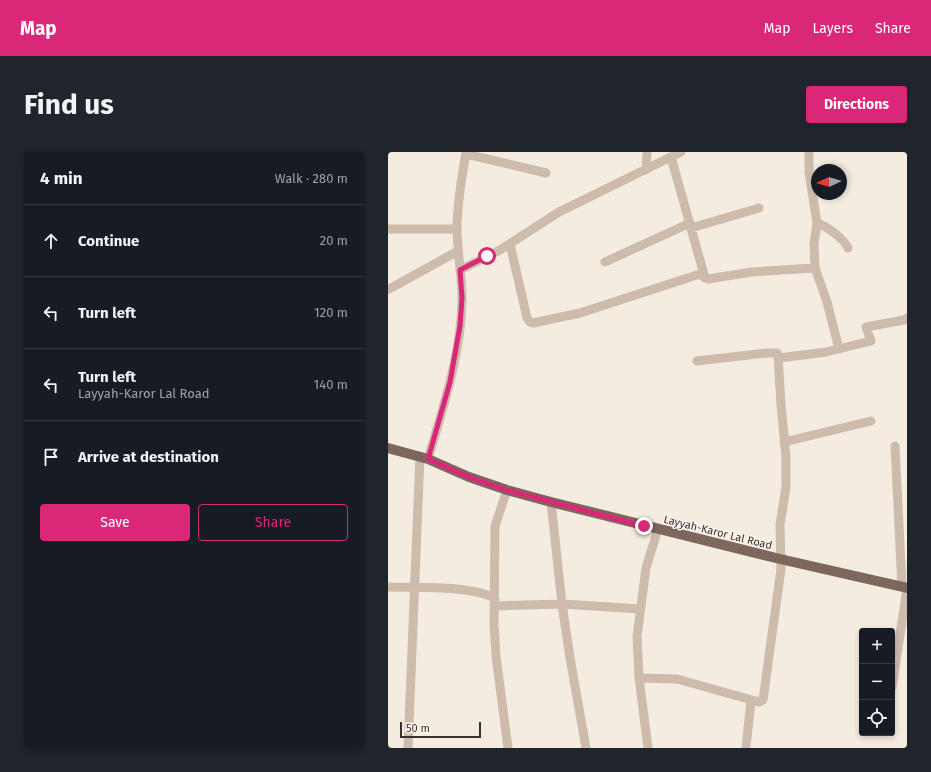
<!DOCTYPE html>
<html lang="en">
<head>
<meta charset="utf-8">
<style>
	body { margin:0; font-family:"Fira Sans",sans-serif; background:#20242c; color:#f1f3f6 }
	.controls { position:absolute; right:12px; bottom:12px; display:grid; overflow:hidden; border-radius:4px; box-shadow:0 2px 6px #0003 }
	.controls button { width:36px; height:36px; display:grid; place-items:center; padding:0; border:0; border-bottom:1px solid #363941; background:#171b24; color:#f1f3f6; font:20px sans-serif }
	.compass { position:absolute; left:423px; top:12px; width:36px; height:36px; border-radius:50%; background:#171b24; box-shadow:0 2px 6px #0003; rotate:266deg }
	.scale { position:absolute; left:12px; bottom:10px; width:81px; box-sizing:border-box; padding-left:4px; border:2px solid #3b302b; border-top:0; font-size:11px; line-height:14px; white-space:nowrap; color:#3b302b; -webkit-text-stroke:3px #fbf5ee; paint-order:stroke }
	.stop { position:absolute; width:12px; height:12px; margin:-9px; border:3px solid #db2777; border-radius:50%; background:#fff }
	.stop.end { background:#db2777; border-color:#fff; box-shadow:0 1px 4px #0008 }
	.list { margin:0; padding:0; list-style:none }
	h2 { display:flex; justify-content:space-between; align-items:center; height:52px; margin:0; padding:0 16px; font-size:17px }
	h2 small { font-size:13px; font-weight:400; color:#9ea1a6 }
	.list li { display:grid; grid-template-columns:26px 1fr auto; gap:12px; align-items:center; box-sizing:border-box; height:72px; padding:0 16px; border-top:1px solid #363941 }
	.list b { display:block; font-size:15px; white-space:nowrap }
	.list p { margin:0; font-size:13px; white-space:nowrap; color:#9ea1a6 }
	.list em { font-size:13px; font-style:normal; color:#9ea1a6 }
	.actions { display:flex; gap:8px; padding:12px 16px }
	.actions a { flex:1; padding:9px 0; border:1px solid #db2777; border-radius:4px; text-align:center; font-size:14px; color:#db2777 }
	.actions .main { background:#db2777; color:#fff }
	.icon { flex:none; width:22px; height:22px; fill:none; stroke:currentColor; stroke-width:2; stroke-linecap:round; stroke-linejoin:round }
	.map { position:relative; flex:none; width:519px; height:596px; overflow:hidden; border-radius:4px }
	header { display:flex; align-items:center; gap:24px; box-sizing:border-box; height:56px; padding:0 20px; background:#db2777; color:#fff }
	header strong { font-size:19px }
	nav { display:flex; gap:22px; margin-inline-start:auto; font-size:14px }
	.intro { display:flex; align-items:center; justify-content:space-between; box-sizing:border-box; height:96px; padding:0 24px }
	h1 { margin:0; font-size:28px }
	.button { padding:10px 18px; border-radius:4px; background:#db2777; color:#fff; font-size:14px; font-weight:700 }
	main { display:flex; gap:24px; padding:0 24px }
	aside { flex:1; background:#171b24; border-radius:4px; box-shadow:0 2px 6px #0003 }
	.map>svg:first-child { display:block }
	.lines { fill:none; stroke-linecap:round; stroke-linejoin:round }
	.minor { stroke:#cdbbac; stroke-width:9 }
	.primary { stroke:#7d675c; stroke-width:10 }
	.route { stroke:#db2777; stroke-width:5 }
	.labels { text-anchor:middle; stroke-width:3; stroke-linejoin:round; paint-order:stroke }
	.street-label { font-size:11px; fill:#3b302b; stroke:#fbf5ee }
</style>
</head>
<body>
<header>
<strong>Map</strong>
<nav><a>Map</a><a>Layers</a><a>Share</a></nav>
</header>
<div class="intro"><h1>Find us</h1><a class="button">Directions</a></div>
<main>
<aside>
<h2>4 min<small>Walk · 280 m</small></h2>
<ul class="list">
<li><svg class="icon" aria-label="ahead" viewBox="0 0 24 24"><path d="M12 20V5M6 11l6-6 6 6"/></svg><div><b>Continue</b></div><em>20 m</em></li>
<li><svg class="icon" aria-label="left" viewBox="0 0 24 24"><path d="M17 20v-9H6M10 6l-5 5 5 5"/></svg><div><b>Turn left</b></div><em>120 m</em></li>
<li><svg class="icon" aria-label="left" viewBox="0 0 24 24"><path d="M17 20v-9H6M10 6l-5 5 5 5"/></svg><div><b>Turn left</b><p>Layyah-Karor Lal Road</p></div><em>140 m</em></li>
<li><svg class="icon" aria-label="arrive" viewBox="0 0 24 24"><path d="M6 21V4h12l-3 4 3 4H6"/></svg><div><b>Arrive at destination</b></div></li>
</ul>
<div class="actions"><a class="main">Save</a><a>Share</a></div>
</aside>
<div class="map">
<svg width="519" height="596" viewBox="0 0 519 596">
	<rect width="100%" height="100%" fill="#f4ebe1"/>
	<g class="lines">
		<path class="minor" d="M 421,0 L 421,20 L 429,71 L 426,91 L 427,116 L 439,150 L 451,197
			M 78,2 L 158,21
			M 283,5 L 317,126
			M 258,18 L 259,0
			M 429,71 C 440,75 455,86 460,96
			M 303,76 L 371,56
			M 0,77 L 69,77
			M 122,92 L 139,166 L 142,170 L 145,171 L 192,161 L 309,123 L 315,123 L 320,127 L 364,120 L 427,116
			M 217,110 L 302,71
			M 72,118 L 112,98 L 171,60 L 293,0
			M 1,137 L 70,99
			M 391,206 L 438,200 L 483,189 L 478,175 L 516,168 L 519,166
			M 396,290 L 483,269
			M 507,294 L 514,434
			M 40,307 C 55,256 74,199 74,146 C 74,122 69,99 69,76 C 69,51 74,25 78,0
			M 119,338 L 107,374 L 106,472 L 108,504 L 120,596
			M 163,350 L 174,452 L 182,506 L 198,596
			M 0,435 C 26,436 87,433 107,447
			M 107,454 L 174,452 L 252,457
			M 251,526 L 289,527 L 371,550 L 375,548 L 393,417 L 392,373 L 398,335 L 398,304 L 393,253 L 390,203 L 389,201 L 379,201 L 309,209
			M 504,535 L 519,437
			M 20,596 L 32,304
			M 260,596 L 251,526 L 249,484 L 258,416 L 270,377
			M 358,596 L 363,548"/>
		<path class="primary" d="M 0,296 L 40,307 L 81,325 L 119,338 L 163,350 L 392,407 L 519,436"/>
	</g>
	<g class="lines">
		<path class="route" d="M 99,104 L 72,118 L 74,146 L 72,174 L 62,230 L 40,307 L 81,325 L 118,338 L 256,374"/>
	</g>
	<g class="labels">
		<g class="street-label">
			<text transform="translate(330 380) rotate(14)" y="4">Layyah-Karor Lal Road</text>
		</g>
	</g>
</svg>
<div class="controls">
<button>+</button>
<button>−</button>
<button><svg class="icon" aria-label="locate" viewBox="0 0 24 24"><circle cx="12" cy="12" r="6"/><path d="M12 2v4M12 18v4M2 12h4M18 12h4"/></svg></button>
</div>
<svg class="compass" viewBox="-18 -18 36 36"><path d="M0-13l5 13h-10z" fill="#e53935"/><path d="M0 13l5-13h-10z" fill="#9ea1a6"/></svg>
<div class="scale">50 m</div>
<div class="stop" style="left:99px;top:104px"></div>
<div class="stop end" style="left:256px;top:374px"></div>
</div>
</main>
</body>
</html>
